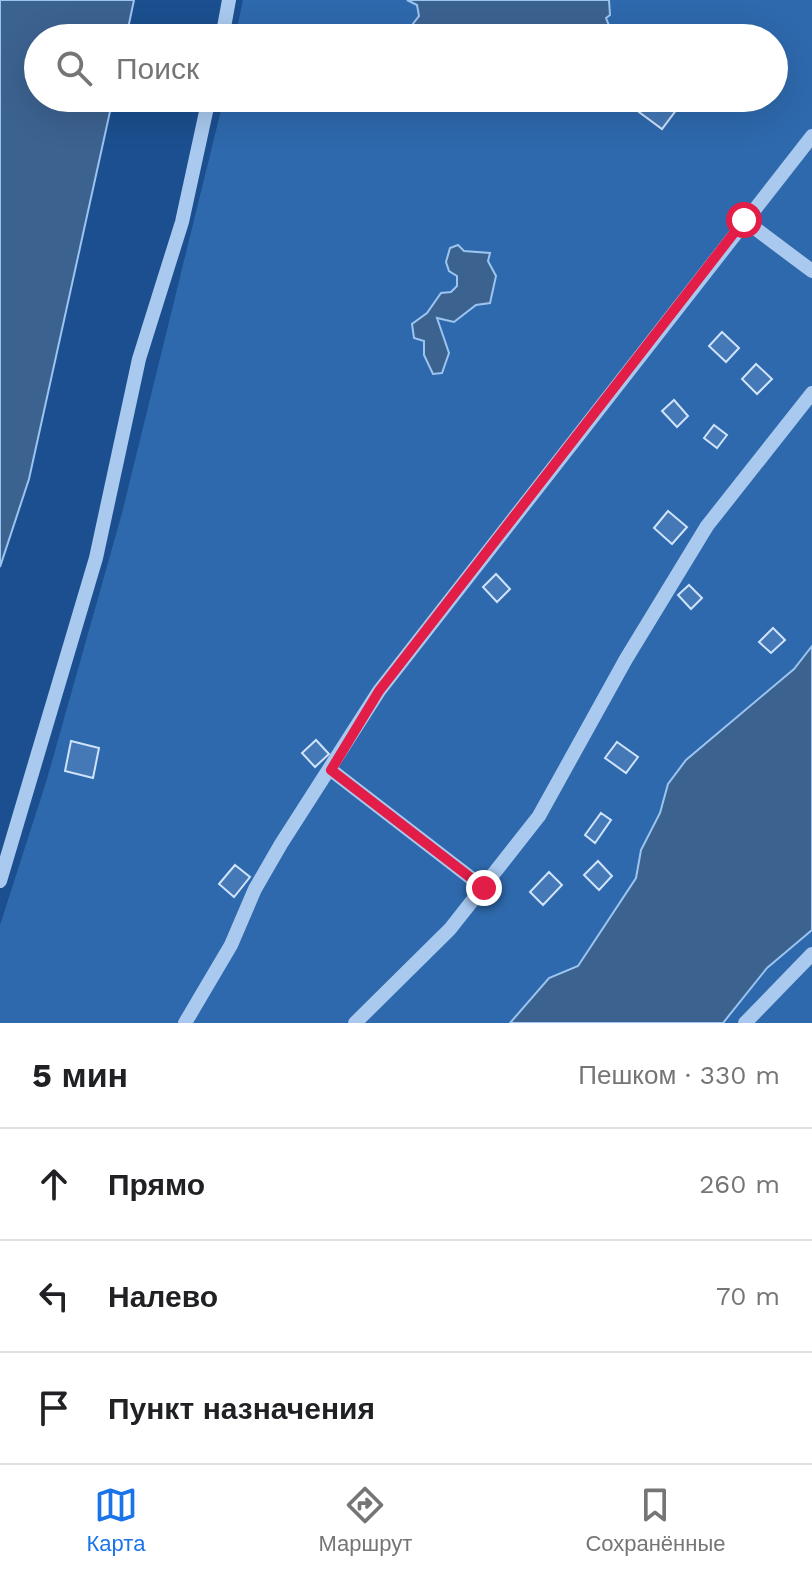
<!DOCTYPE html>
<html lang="ru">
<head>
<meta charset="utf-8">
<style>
	body { margin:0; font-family:"Work Sans",sans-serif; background:#f2f2f2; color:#202124 }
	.stop { position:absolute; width:24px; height:24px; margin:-18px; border:6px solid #e11d48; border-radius:50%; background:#fff }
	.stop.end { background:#e11d48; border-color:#fff; box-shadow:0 2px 8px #0008 }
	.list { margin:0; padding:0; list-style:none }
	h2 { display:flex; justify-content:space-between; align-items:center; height:104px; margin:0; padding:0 32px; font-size:34px }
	h2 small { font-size:26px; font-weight:400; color:#757577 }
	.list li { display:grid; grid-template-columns:52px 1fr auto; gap:24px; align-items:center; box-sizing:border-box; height:112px; padding:0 32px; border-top:2px solid #e0e0e0 }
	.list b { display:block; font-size:30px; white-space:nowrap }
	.list em { font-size:26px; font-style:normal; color:#757577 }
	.icon { flex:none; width:44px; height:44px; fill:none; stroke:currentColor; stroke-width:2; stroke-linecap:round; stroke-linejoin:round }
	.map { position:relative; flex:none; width:812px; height:1023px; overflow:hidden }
	.search { position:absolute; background:#fff; box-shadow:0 8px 32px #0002; left:24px; right:24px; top:24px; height:88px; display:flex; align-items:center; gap:20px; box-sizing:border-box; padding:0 28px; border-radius:44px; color:#757577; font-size:30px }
	.sheet { height:440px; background:#fff }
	nav { display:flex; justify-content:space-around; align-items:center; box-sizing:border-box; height:112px; border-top:2px solid #e0e0e0; background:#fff; font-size:22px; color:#757577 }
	nav a { display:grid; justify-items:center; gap:4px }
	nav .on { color:#1a73e8 }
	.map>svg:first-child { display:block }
	.green { fill:#2e69ad }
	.water { fill:#3c6290; stroke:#9cc4f0; stroke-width:2 }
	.building { fill:#4478b7; stroke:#cfe3fa; stroke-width:2 }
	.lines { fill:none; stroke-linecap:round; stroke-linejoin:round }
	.minor { stroke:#a9c9ee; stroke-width:14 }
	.route { stroke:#e11d48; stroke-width:10 }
</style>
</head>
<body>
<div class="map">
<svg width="812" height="1023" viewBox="0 0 812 1023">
	<rect width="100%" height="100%" fill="#1b4f8f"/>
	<path class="green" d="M 243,0 L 812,0 L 812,646 L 794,669 L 686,760 L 668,784 L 660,813 L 641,851 L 636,878 L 578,966 L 549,978 L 510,1023 L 0,1023 L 0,925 L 47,779 L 122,513 L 224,98 L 774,98 L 774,38 L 235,38 Z
		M 812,930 L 812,1023 L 723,1023 L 767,968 Z"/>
	<path class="water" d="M 0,0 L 134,0 L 126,38 L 38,38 L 38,98 L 113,98 L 29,479 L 0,567 Z
		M 407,0 L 609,0 L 610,15 L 606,18 L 614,38 L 560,38 L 544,32 L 531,38 L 402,38 L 419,16 L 417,5 Z
		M 458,245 L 464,251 L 490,253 L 488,261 L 496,276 L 490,303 L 476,305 L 454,322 L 437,318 L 449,353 L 442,373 L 433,374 L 424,355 L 424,341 L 414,338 L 412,324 L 427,313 L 441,293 L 451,292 L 457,286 L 457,276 L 449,271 L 446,262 L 450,248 Z
		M 812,646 L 812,930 L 767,968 L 723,1023 L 510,1023 L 549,978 L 578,966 L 636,878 L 641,850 L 660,813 L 668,784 L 686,760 L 794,669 Z"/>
	<path class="building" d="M 649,98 L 670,98 L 680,105 L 662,129 L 639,112 Z
		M 722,332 L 739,348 L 726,362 L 709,346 Z
		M 756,364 L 772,379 L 757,394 L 742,379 Z
		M 674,400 L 688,416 L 677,427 L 662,411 Z
		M 714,425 L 727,435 L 717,448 L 704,438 Z
		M 668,511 L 687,527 L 672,544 L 654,528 Z
		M 496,574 L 510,589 L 497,602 L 483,587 Z
		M 689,585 L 702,598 L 691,609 L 678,595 Z
		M 773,628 L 785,640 L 771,653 L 759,642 Z
		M 316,740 L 329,754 L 315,767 L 302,753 Z
		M 71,741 L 99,748 L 93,778 L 65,771 Z
		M 617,742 L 638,757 L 626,773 L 605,758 Z
		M 601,813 L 611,820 L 595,843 L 585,835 Z
		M 598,861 L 612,876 L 599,890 L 584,875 Z
		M 235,865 L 250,877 L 234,897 L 219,884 Z
		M 549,872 L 562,885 L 543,905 L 530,892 Z"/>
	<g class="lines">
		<path class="minor" d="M 222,38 L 229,0
			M 744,220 L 812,271
			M 331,770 L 484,888
			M 0,881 L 96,558 L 139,359 L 182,222 L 209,98
			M 185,1023 L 231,945 L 255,889 L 281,844 L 379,691 L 812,136
			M 355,1023 L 450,929 L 539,816 L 626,659 L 707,526 L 812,393
			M 745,1023 L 812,954"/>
	</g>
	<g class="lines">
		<path class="route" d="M 484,888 L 331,770 L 379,691 L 744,220"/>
	</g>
</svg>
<div class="stop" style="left:744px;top:220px"></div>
<div class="stop end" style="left:484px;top:888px"></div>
<div class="search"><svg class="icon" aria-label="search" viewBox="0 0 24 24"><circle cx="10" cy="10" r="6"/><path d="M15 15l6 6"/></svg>Поиск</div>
</div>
<section class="sheet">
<h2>5 мин<small>Пешком · 330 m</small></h2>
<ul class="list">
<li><svg class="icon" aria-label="ahead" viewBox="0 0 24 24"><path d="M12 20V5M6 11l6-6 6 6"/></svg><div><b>Прямо</b></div><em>260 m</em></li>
<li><svg class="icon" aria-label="left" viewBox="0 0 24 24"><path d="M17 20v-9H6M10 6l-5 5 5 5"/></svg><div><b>Налево</b></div><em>70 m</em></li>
<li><svg class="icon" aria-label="arrive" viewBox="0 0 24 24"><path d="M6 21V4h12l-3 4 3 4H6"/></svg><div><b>Пункт назначения</b></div></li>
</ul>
</section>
<nav>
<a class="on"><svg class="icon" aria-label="map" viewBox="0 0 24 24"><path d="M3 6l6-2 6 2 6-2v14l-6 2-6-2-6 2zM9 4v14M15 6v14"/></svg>Карта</a>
<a><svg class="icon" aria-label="directions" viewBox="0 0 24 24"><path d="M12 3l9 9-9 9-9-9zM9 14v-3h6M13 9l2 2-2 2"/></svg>Маршрут</a>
<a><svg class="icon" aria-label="saved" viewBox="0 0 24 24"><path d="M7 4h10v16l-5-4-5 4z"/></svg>Сохранённые</a>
</nav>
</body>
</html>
